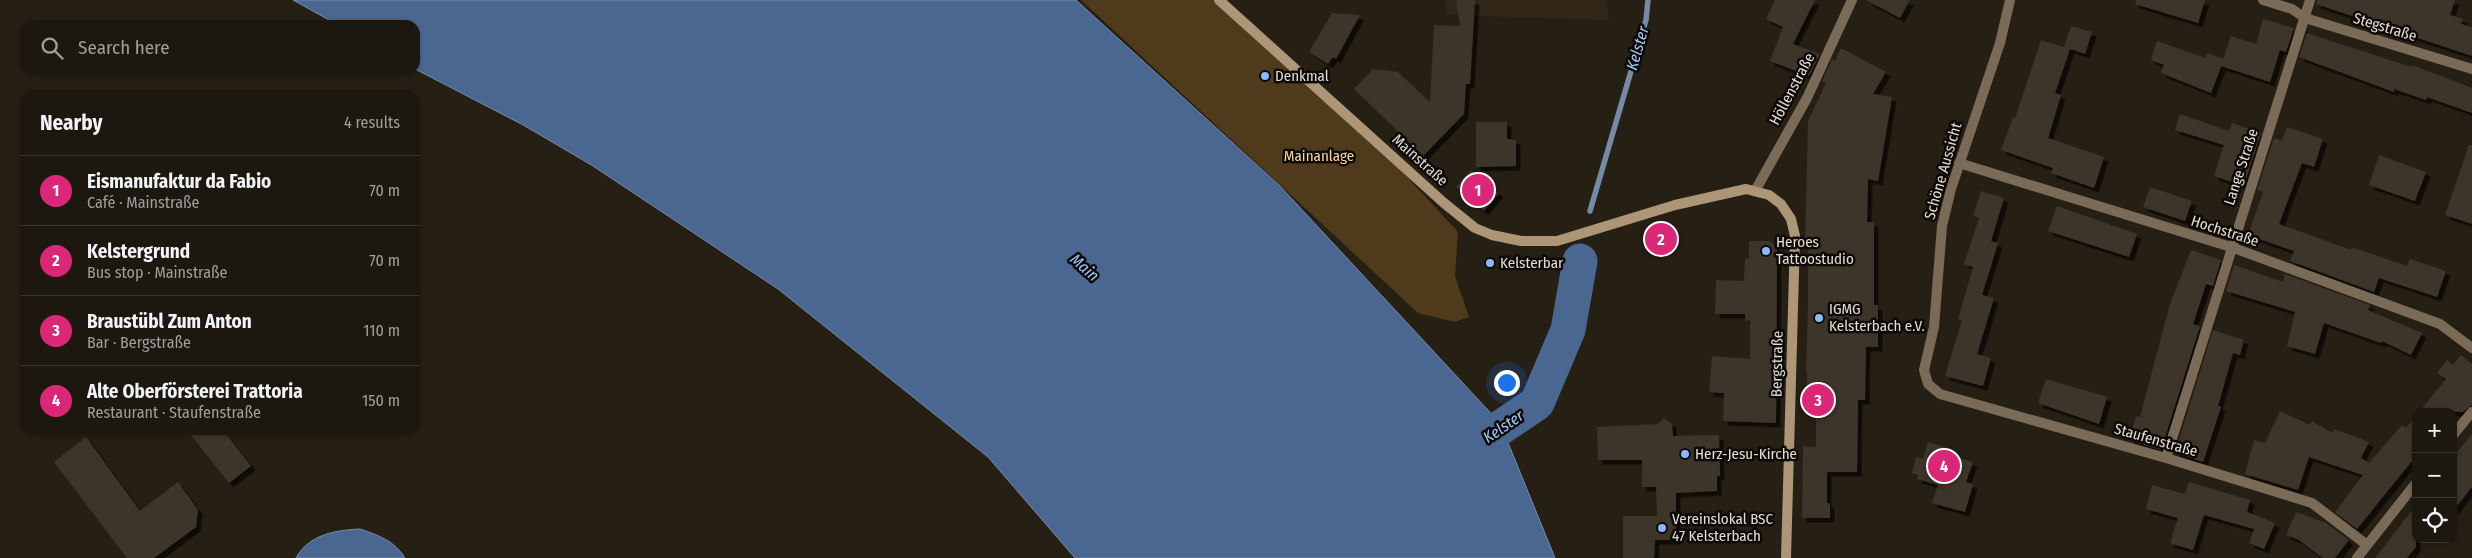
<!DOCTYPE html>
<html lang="en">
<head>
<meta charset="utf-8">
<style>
	body { margin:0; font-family:"Fira Sans Condensed",sans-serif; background:#252018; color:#f1f3f6 }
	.controls { position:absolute; right:15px; bottom:15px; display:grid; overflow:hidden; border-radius:10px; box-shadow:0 1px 4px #0004 }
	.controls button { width:45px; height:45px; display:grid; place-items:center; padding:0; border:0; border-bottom:1px solid #3a362f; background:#1c170f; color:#f1f3f6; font:25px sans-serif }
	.you { position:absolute; left:1506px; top:382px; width:18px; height:18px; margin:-12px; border:4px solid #fff; border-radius:50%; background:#1a73e8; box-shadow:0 0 0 8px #1a73e833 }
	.badge { display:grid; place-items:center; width:32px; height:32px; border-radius:50%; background:#db2777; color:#fff; font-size:16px; font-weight:700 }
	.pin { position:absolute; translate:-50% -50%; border:2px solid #fff; box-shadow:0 1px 5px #0006 }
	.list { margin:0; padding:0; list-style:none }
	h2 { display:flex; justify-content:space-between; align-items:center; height:65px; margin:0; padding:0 20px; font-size:21px }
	h2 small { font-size:16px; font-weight:400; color:#a09f9e }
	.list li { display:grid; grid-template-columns:32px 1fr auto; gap:15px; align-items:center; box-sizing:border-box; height:70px; padding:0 20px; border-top:1px solid #3a362f }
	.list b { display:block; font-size:19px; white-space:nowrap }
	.list p { margin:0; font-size:16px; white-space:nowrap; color:#a09f9e }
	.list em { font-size:16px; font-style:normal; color:#a09f9e }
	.icon { flex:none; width:28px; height:28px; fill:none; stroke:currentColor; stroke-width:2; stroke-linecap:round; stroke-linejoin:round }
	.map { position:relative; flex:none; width:2472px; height:558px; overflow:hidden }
	.search { position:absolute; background:#1c170f; box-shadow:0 1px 4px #0004; left:20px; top:20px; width:400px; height:55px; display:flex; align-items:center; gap:12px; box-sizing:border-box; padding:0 18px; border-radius:15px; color:#a09f9e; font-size:19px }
	.panel { position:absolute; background:#1c170f; box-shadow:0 1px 4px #0004; left:20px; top:90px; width:400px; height:345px; border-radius:15px }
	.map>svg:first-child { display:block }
	.built { fill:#322717 }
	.green { fill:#4f3a1b }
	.water { fill:#496790; stroke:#778aa5 }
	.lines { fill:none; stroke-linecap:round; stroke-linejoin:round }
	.stream { stroke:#778aa5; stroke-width:5.5 }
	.river { stroke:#496790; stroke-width:35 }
	.building { fill:#3d352a; filter:url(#shadow) }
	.street { stroke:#796b58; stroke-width:10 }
	.secondary { stroke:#ad9677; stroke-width:10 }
	.poi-dot { fill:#89bafc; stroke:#0d0906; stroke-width:2 }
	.labels { text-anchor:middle; stroke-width:5; stroke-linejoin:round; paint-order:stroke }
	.street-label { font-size:15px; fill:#e2ddd6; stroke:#0d0906 }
	.poi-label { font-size:15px; fill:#e2ddd6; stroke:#0d0906; text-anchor:start }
	.park-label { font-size:15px; fill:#fdd59e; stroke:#0d0906 }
	.water-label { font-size:16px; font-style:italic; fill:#a2c8fb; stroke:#0d0906 }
</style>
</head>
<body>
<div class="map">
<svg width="2472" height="558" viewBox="0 0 2472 558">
	<defs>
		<filter id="shadow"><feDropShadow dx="4.5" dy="4.5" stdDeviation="0" flood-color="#0009"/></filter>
	</defs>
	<rect width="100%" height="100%" fill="#261f14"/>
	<path class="built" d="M 1445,0 L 1606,0 L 1609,20 L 1447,15 Z"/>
	<path class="green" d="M 1081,0 L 1215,0 L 1385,153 L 1458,232 L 1455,276 L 1469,317 L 1455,322 L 1418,313 Z"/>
	<path class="water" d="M 293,0 L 1076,0 L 1280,186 L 1500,423 L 1555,558 L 1075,558 L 988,457 L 778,289 L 593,166 L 525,126 L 415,69 L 415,25 L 338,25 Z
		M 360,529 C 378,535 395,541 405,558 L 296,558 C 309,534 337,530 360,529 Z"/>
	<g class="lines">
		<path class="stream" d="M 1590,211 L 1646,20 L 1648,0"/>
		<path class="river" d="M 1463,453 L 1537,403 L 1568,330 L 1580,261"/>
	</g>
	<path class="building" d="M 1456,0 L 1475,0 L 1470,84 L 1466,84 L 1464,114 L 1423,156 L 1354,89 L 1373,69 L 1398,72 L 1430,102 L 1434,25 L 1460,26 Z
		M 1775,0 L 1815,0 L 1793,44 L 1820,54 L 1809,76 L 1770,61 L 1783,27 L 1766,19 Z
		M 1866,0 L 1910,0 L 1900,18 Z
		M 2136,0 L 2205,0 L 2198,23 L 2135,4 Z
		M 2317,0 L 2455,0 L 2450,15 L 2463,19 L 2461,24 L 2472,27 L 2472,56 L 2316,4 Z
		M 1332,13 L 1360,15 L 1336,59 L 1333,57 L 1328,64 L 1309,52 Z
		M 2263,19 L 2294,28 L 2286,52 L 2280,50 L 2270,82 L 2221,66 L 2231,36 L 2256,44 Z
		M 2071,26 L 2092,32 L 2085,54 L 2070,49 L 2055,93 L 2061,95 L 2048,138 L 2104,157 L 2094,188 L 2051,173 L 2053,168 L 2001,150 L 2013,117 L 2015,118 L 2041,40 L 2064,47 Z
		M 2307,33 L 2411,67 L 2412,65 L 2472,88 L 2472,113 L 2427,97 L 2426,100 L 2394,89 L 2394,92 L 2299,57 Z
		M 2157,41 L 2205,58 L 2207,53 L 2224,59 L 2211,93 L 2161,73 L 2164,65 L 2151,60 Z
		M 1841,48 L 1886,72 L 1873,94 L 1892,97 L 1878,181 L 1868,179 L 1867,222 L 1874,222 L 1874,305 L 1878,305 L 1878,347 L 1866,347 L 1865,400 L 1858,400 L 1857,472 L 1827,472 L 1827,503 L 1830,503 L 1830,518 L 1802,518 L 1803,446 L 1816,447 L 1816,412 L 1806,412 L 1807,372 L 1806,372 L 1808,306 L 1808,246 L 1805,246 L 1808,121 L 1826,83 L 1822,81 L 1832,59 L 1835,61 Z
		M 2180,114 L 2229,131 L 2232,123 L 2261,133 L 2244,186 L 2214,176 L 2224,145 L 2175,130 Z
		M 1476,122 L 1507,122 L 1507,139 L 1516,140 L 1516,166 L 1476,167 Z
		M 2287,127 L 2323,139 L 2314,167 L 2302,163 L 2279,224 L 2351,250 L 2351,247 L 2407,266 L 2410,259 L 2446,271 L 2437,297 L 2379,278 L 2374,292 L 2290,261 L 2294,251 L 2248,235 L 2263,192 L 2257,190 L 2274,138 L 2282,141 Z
		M 2469,145 L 2472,145 L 2472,224 L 2445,215 Z
		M 2379,155 L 2426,172 L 2415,201 L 2369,185 Z
		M 1471,170 L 1499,193 L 1484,211 L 1456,187 Z
		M 2150,187 L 2192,201 L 2185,221 L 2143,207 Z
		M 1981,191 L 2004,198 L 1991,241 L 1998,243 L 1982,295 L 1994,298 L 1977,354 L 1991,358 L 1983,386 L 1945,376 L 1962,320 L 1958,319 L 1973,267 L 1964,264 L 1979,218 L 1973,216 Z
		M 2057,206 L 2137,234 L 2129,257 L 2048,231 Z
		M 1749,241 L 1771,241 L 1777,249 L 1776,423 L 1723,421 L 1724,393 L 1709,392 L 1712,356 L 1750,359 L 1750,320 L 1745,321 L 1745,314 L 1715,314 L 1716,280 L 1744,281 L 1745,259 L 1749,259 Z
		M 2191,250 L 2221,260 L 2213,286 L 2206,284 L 2193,324 L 2200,326 L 2161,450 L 2129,440 L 2136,416 L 2140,417 L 2170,304 Z
		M 2234,265 L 2283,282 L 2285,274 L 2370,305 L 2368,310 L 2422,333 L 2411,355 L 2382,341 L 2381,343 L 2324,323 L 2315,354 L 2287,346 L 2295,312 L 2226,291 Z
		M 2213,330 L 2244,340 L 2240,355 L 2233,353 L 2218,406 L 2221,407 L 2203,462 L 2175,453 Z
		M 2461,355 L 2472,364 L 2472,405 L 2463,412 L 2419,412 L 2446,379 L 2437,373 L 2447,360 L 2453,365 Z
		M 2046,379 L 2107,397 L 2099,424 L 2038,403 Z
		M 2280,411 L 2310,425 L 2312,421 L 2333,433 L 2334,429 L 2369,442 L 2361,458 L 2369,463 L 2402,425 L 2406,428 L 2416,416 L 2416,456 L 2357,529 L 2335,512 L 2363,475 L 2309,457 L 2298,490 L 2245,474 L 2254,440 L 2265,443 Z
		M 1664,418 L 1672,424 L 1673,436 L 1719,435 L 1720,476 L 1717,476 L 1717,491 L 1676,493 L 1676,540 L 1655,540 L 1654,558 L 1623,558 L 1623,516 L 1657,516 L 1656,487 L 1642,487 L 1642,460 L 1598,460 L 1597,427 L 1658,424 Z
		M 187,430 L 223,430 L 251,466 L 229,483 Z
		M 2472,434 L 2472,487 L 2453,511 L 2453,457 Z
		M 86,437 L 140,511 L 178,482 L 198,510 L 196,527 L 154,558 L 127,558 L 54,462 Z
		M 1928,442 L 1948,448 L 1953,456 L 1973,462 L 1966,482 L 1973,484 L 1965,512 L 1932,503 L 1938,485 L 1917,479 L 1918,475 L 1912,473 L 1916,457 L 1923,459 Z
		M 2189,482 L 2250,500 L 2247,512 L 2275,523 L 2264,549 L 2249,543 L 2254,529 L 2204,515 L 2193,550 L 2170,543 L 2178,518 L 2146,509 L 2152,485 L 2185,494 Z
		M 2416,505 L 2416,547 L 2407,558 L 2375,558 Z
		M 2296,512 L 2326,523 L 2349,540 L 2335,558 L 2323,558 L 2299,540 L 2286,535 Z"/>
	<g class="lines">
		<path class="street" d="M 2010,0 L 2000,43 L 1951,189 L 1942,226 L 1934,327 L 1924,370 L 1928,384 L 1940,394 L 2166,458 L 2312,503 L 2367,545
			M 2263,0 L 2292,9 L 2305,18 L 2472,69
			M 1959,163 L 2231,247 L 2440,324 L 2472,348
			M 1755,191 L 1807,98 L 1852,0
			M 2453,435 L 2472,412
			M 2166,458 L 2310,0
			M 2357,558 L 2416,483"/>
		<path class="secondary" d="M 1219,0 L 1444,203 L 1475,228 L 1492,235 L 1521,241 L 1557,241 L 1675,205 L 1746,189 L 1769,195 L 1781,204 L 1791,219 L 1795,236 L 1786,558"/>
	</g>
	<g class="poi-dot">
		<circle cx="1265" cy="76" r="5"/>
		<circle cx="1766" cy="251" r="5"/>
		<circle cx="1490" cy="263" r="5"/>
		<circle cx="1819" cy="318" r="5"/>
		<circle cx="1685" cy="454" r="5"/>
		<circle cx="1662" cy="528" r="5"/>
	</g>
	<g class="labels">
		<g class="street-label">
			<text transform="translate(2385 27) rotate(17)" y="5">Stegstraße</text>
			<text transform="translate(1792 89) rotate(-62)" y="5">Höllenstraße</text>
			<text transform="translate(1420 160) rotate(42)" y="5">Mainstraße</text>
			<text transform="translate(2241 167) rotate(-72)" y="5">Lange Straße</text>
			<text transform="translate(1943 171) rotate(-74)" y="5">Schöne Aussicht</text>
			<text transform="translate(2225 231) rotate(18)" y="5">Hochstraße</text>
			<text transform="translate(1777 364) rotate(-89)" y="5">Bergstraße</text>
			<text transform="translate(2156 440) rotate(16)" y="5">Staufenstraße</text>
		</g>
		<g class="poi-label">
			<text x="1275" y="81">Denkmal</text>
			<text x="1776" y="247">Heroes<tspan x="1776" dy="17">Tattoostudio</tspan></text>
			<text x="1500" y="268">Kelsterbar</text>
			<text x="1829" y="314">IGMG<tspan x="1829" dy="17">Kelsterbach e.V.</tspan></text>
			<text x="1695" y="459">Herz-Jesu-Kirche</text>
			<text x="1672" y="524">Vereinslokal BSC<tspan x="1672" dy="17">47 Kelsterbach</tspan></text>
		</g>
		<g class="park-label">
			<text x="1319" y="161">Mainanlage</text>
		</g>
		<g class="water-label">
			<text transform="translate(1637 48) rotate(-74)" y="6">Kelster</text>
			<text transform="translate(1085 267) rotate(42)" y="6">Main</text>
			<text transform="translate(1503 426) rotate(-34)" y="6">Kelster</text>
		</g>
	</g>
</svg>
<div class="controls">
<button>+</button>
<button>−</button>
<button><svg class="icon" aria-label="locate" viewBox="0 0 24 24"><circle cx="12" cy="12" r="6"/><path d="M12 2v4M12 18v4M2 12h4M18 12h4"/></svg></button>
</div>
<div class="you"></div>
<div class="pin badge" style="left:1478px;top:190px">1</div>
<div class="pin badge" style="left:1661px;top:239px">2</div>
<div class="pin badge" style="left:1818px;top:400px">3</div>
<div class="pin badge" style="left:1944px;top:466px">4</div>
<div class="search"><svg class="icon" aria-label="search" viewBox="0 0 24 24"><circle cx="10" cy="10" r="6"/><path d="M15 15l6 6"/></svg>Search here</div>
<section class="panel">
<h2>Nearby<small>4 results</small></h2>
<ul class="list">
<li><span class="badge">1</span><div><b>Eismanufaktur da Fabio</b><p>Café · Mainstraße</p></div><em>70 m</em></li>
<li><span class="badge">2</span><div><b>Kelstergrund</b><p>Bus stop · Mainstraße</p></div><em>70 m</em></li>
<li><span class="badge">3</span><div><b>Braustübl Zum Anton</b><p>Bar · Bergstraße</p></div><em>110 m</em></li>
<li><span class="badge">4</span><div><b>Alte Oberförsterei Trattoria</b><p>Restaurant · Staufenstraße</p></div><em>150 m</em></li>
</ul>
</section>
</div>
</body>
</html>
